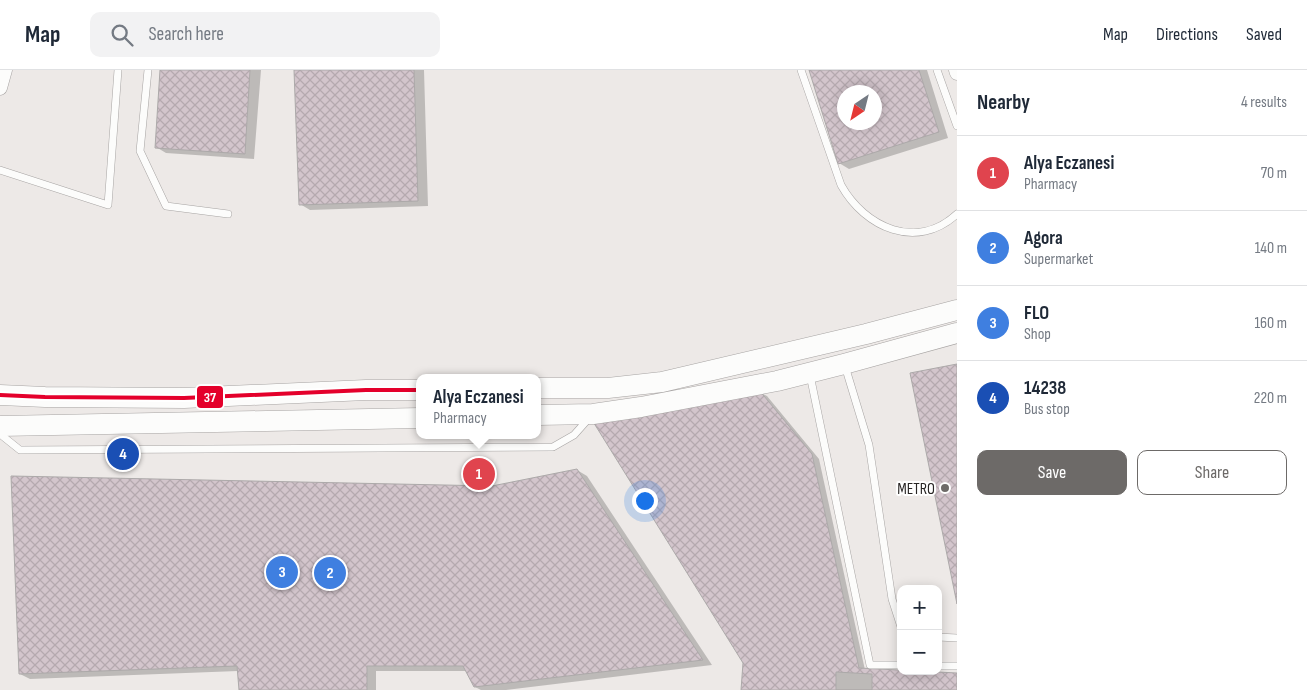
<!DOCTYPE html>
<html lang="en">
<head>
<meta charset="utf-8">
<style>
	body { margin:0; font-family:"Sofia Sans Condensed",sans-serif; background:#f2f2f3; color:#1f2937 }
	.controls { position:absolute; right:15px; bottom:15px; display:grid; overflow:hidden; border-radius:10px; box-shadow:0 2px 12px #0003 }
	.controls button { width:45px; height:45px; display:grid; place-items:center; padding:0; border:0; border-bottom:1px solid #e0e1e3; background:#fff; color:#1f2937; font:25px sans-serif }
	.compass { position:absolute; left:837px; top:15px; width:45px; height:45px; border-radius:50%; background:#fff; box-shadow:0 2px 12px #0003; rotate:215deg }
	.you { position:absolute; left:644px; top:430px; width:18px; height:18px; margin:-12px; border:4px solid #fff; border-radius:50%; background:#1a73e8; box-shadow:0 0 0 8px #1a73e833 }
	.badge { display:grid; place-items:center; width:32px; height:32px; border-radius:50%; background:#6d6a68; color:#fff; font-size:16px; font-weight:700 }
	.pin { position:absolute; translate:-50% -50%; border:2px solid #fff; box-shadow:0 1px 5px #0006 }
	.popup { position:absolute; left:416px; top:304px; width:125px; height:65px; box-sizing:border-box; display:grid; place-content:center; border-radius:10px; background:#fff; filter:drop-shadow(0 1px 4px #0005); font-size:16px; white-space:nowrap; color:#747a83 }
	.popup b { font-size:19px; color:#1f2937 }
	.popup::after { content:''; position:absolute; left:50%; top:100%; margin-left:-10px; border:10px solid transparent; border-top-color:#fff }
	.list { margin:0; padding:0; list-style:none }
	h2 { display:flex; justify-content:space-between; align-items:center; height:65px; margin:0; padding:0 20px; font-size:21px }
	h2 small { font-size:16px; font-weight:400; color:#747a83 }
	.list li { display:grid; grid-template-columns:32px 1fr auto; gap:15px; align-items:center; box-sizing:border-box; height:75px; padding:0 20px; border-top:1px solid #e0e1e3 }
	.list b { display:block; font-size:19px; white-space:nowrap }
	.list p { margin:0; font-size:16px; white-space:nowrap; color:#747a83 }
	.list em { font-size:16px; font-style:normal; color:#747a83 }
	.actions { display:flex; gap:10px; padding:15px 20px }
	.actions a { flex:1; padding:11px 0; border:1px solid #6d6a68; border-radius:10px; text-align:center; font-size:18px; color:#6d6a68 }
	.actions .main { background:#6d6a68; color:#fff }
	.icon { flex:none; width:28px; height:28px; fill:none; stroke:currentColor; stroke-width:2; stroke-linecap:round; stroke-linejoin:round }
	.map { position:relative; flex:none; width:957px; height:620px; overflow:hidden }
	header { display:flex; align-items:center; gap:30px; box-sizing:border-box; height:70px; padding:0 25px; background:#fff; border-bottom:1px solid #e0e1e3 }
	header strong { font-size:24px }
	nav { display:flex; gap:28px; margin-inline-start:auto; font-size:18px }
	.search { width:350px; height:45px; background:#f2f2f3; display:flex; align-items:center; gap:12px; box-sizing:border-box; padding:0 18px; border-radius:10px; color:#747a83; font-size:19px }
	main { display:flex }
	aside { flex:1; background:#fff }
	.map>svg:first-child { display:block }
	.shadow { fill:#0003; fill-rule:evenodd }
	.building { fill:url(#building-cross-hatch); stroke:#aca9a9; fill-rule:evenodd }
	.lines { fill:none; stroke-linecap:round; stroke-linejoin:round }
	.lane-casing { stroke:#a7a4a3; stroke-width:8 }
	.street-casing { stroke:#a7a4a3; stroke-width:15 }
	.secondary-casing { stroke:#a7a4a3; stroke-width:21 }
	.lane { stroke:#fcfcfb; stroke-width:7 }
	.street { stroke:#fcfcfb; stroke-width:14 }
	.secondary { stroke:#fcfcfb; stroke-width:20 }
	.bus-1-casing { stroke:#fff; stroke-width:8 }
	.bus-1 { stroke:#e4002b; stroke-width:4 }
	.poi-dot { fill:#6d6a68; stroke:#fff; stroke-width:2 }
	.labels { text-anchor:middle; stroke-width:4; stroke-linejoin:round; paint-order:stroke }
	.poi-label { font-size:16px; fill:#282524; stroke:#fff; text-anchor:end }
	.line-badge { stroke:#fff; stroke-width:2 }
	.badge-label { font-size:14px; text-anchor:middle; font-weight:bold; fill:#fff }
</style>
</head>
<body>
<header>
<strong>Map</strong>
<div class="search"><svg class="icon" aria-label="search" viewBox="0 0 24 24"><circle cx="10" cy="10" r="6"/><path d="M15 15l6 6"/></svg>Search here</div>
<nav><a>Map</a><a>Directions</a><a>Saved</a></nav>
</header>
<main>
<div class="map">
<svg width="957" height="620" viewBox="0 0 957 620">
	<defs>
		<pattern id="building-cross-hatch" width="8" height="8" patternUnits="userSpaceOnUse" patternTransform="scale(1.25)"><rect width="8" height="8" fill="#d3c5cc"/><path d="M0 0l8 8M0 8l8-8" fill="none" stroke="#b5a9af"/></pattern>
	</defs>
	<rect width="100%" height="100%" fill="#ede9e7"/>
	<path class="shadow" d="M 161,0 L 261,0 L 254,89 L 166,83 L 156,77 Z
		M 296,0 L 424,0 L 428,136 L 310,140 L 300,134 Z
		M 810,0 L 927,0 L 948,68 L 849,99 L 839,93 ZM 844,22 L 874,22 L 874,52 L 844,52 Z
		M 759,322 L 767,326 L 819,389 L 865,600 L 957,620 L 743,620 Z
		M 577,400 L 587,406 L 712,595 L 506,620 L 481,620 L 475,617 L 467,601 L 376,601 L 376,620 L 240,620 L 238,601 L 30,609 L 20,604 L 492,417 Z"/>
	<path class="building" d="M 160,0 L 250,0 L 245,84 L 155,78 Z
		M 294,0 L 414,0 L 418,131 L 299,135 Z
		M 809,0 L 919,0 L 939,62 L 838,94 ZM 844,22 L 874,22 L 874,52 L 844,52 Z
		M 957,294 L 957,534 L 910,303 Z
		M 759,320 L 812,384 L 859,598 L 957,603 L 957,620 L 741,620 L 743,593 L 592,350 Z
		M 577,399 L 703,590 L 474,617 L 463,596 L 367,596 L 367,620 L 239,620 L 237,596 L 19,604 L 11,406 L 492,416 Z
		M 836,602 L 872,604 L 872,620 L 836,620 Z"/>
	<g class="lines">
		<g class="lane-casing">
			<path id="lane" d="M 148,0 L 140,81 L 166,136 L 228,144
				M 801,0 L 841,115 C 865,158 917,181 957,144
				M 937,0 L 957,56
				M 0,100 L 108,135 L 118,0
				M 845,296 L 869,375 L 892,529 L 901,557
				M 810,305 L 870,595 L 901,595
				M 0,364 L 20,380 L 553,377 L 574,365 L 590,347
				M 938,567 L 957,568
				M 938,596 L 957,596"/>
		</g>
		<g class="street-casing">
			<path id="street" d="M 956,0 L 957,3
				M 0,18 L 5,0"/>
		</g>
		<g class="secondary-casing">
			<path id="secondary" d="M 538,318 L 608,318 L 662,312 L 866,264 L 957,240
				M 0,325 L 45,327 L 184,328 L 366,320 L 420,320
				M 538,345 L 593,344 L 641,337 L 777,311 L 844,294 L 957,263
				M 0,356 L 420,348"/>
		</g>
		<use href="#lane" class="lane"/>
		<use href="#street" class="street"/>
		<use href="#secondary" class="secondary"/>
		<g class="bus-1-casing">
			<path id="bus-1" d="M 0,325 L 45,327 L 184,328 L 366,320 L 420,320"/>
		</g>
		<use href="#bus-1" class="bus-1"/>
	</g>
	<circle class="poi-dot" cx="945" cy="418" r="5"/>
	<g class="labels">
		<g class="poi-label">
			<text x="935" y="424">METRO</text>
		</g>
	</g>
	<rect class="line-badge" x="196" y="315" width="28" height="24" rx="5" fill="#e4002b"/>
	<g class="badge-label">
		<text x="210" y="332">37</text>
	</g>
</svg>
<div class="controls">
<button>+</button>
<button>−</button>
</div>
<svg class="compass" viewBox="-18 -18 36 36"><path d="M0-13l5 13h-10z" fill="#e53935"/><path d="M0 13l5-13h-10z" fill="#747a83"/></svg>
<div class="you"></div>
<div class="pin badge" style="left:479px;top:404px;background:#e0444e">1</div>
<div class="popup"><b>Alya Eczanesi</b>Pharmacy</div>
<div class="pin badge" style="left:330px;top:503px;background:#3f7fe0">2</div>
<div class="pin badge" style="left:282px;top:502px;background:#3f7fe0">3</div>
<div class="pin badge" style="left:123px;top:384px;background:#1a4fb4">4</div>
</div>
<aside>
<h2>Nearby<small>4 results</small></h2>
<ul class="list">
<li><span class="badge" style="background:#e0444e">1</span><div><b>Alya Eczanesi</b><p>Pharmacy</p></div><em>70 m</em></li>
<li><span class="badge" style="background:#3f7fe0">2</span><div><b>Agora</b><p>Supermarket</p></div><em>140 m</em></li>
<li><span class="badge" style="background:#3f7fe0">3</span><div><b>FLO</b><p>Shop</p></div><em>160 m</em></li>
<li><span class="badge" style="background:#1a4fb4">4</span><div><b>14238</b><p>Bus stop</p></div><em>220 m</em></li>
</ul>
<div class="actions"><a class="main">Save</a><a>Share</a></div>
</aside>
</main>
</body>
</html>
